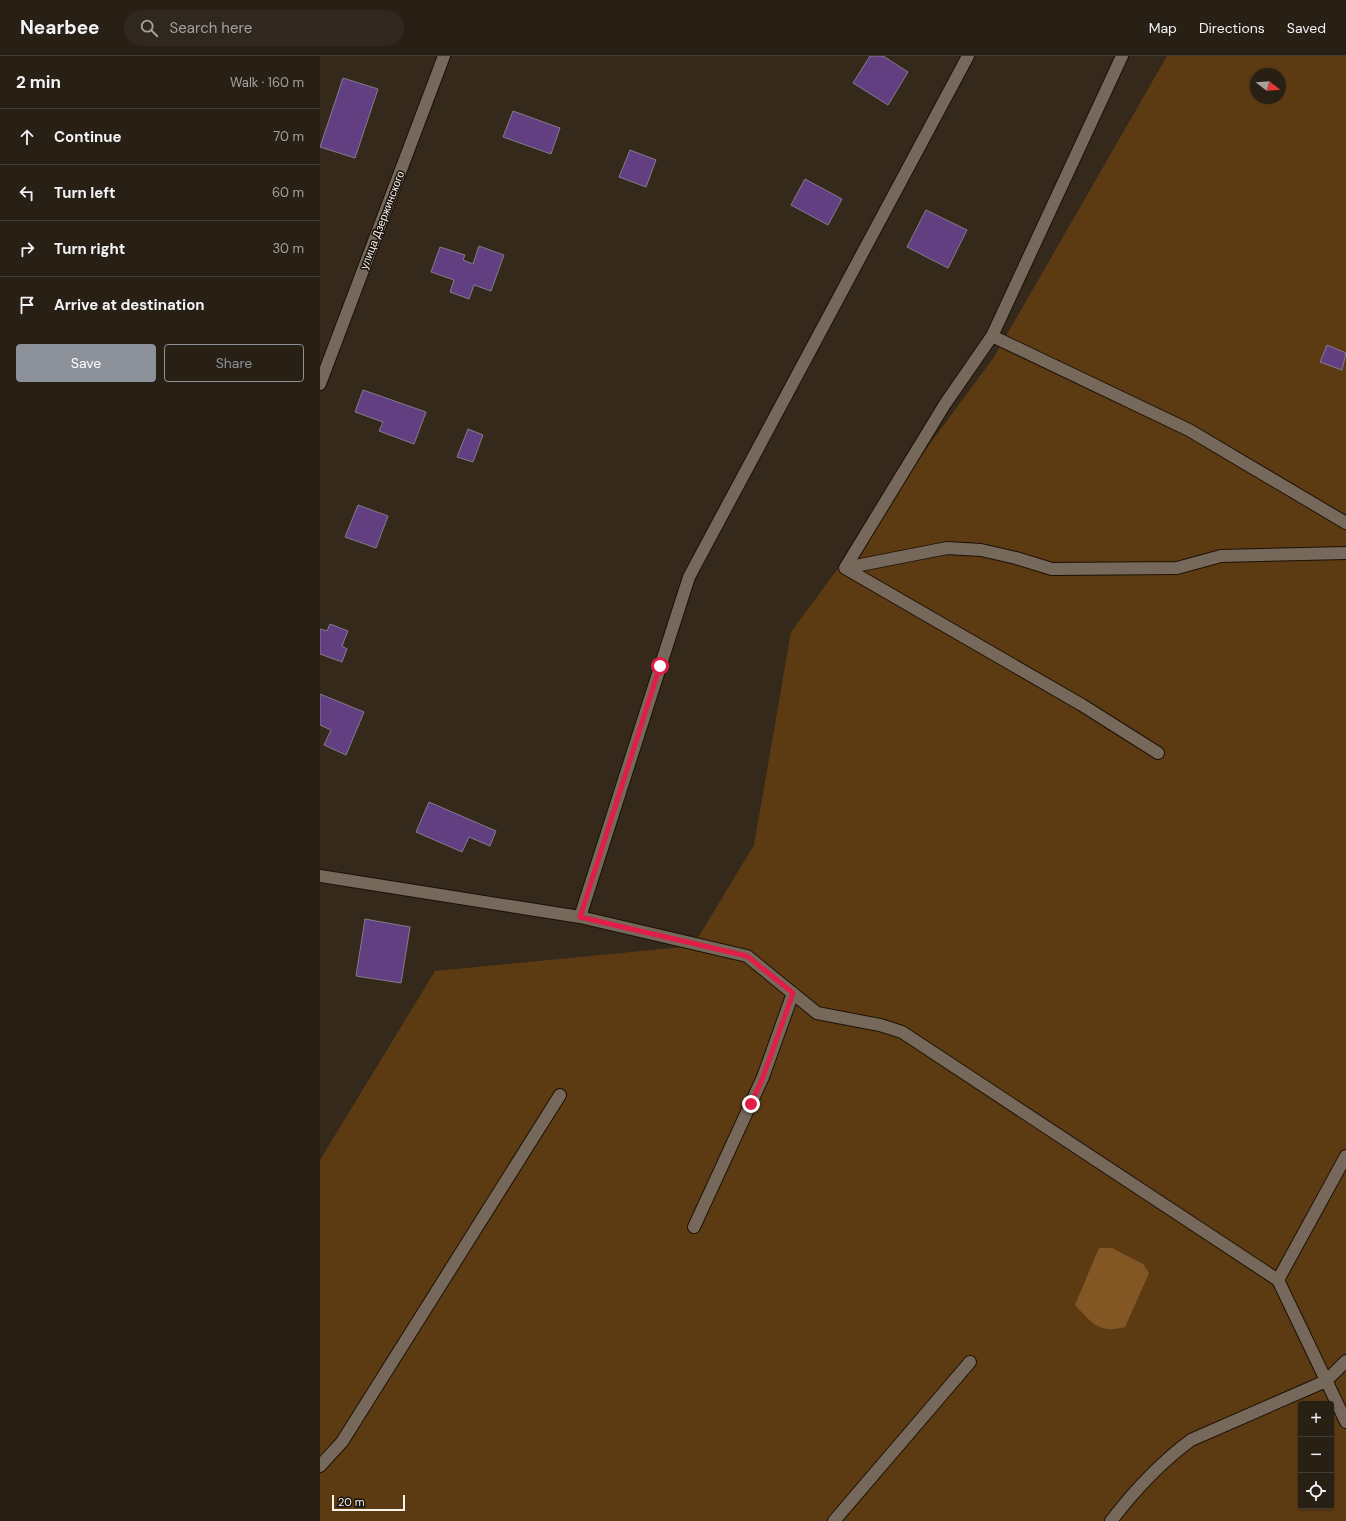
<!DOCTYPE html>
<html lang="en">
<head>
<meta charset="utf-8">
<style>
	body { margin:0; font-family:"DM Sans",sans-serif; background:#30271e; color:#f1f3f6 }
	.controls { position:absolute; right:12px; bottom:12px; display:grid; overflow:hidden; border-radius:4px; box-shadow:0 1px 3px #0004 }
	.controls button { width:36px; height:36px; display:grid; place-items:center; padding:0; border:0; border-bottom:1px solid #443d34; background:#281f15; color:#f1f3f6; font:20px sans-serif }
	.compass { position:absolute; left:930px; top:12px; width:36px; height:36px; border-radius:50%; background:#281f15; box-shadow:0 1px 3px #0004; rotate:107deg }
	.scale { position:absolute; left:12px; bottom:10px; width:73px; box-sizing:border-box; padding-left:4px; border:2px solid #fbf3eb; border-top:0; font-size:11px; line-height:14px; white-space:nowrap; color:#fbf3eb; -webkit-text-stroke:3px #18130d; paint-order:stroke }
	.stop { position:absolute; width:12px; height:12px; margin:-9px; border:3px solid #e11d48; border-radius:50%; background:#fff }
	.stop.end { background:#e11d48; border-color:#fff; box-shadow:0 1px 4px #0008 }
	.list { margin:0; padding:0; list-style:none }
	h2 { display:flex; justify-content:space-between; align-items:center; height:52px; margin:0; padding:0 16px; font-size:17px }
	h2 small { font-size:13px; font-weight:400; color:#a5a2a0 }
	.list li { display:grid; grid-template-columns:26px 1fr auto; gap:12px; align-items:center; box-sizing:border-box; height:56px; padding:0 16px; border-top:1px solid #443d34 }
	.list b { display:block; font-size:15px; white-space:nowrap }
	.list em { font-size:13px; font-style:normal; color:#a5a2a0 }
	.actions { display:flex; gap:8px; padding:12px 16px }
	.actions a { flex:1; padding:9px 0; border:1px solid #8c9099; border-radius:4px; text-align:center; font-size:14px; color:#8c9099 }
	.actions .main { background:#8c9099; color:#fff }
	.icon { flex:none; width:22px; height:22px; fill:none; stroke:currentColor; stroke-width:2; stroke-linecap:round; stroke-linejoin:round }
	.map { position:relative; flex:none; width:1026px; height:1465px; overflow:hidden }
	header { display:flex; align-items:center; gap:24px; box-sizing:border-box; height:56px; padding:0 20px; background:#281f15; border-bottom:1px solid #443d34 }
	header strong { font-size:19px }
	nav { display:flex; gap:22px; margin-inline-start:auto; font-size:14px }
	.search { width:280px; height:36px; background:#30271e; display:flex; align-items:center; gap:10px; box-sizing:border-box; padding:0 14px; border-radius:22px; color:#a5a2a0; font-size:15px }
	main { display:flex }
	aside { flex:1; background:#281f15 }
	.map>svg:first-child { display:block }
	.green { fill:#5c3b13; fill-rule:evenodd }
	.water { fill:#835723 }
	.building { fill:#613f81; stroke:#837c8d }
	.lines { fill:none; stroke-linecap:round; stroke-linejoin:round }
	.lane-casing { stroke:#1c1106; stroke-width:14 }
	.street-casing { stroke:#1c1106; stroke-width:14 }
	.secondary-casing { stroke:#1c1106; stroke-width:14 }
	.lane { stroke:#76685a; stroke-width:12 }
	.street { stroke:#76685a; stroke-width:12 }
	.secondary { stroke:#76685a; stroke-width:12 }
	.route { stroke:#e11d48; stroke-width:5 }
	.labels { text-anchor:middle; stroke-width:3; stroke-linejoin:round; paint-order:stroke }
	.street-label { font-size:11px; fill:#fbf3eb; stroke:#18130d }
</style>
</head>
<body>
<header>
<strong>Nearbee</strong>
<div class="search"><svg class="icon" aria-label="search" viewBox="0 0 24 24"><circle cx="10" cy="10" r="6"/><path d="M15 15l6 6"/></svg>Search here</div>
<nav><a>Map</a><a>Directions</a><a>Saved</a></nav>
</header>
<main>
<aside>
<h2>2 min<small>Walk · 160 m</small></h2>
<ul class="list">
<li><svg class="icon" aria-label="ahead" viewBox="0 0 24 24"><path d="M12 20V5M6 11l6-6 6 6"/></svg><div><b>Continue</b></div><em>70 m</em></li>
<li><svg class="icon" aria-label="left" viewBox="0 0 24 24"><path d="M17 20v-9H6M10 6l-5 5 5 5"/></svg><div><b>Turn left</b></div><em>60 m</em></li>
<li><svg class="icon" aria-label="right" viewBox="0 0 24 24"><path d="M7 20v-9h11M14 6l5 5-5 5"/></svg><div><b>Turn right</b></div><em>30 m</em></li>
<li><svg class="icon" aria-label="arrive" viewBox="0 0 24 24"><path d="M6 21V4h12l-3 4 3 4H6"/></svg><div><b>Arrive at destination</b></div></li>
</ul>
<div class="actions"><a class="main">Save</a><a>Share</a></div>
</aside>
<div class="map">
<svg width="1026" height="1465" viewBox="0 0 1026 1465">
	<rect width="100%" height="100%" fill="#35291c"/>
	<path class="green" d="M 847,0 L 1026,0 L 1026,1465 L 0,1465 L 0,1104 L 115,915 L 373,890 L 434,789 L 471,576 L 674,301 ZM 936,18 L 960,18 L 960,42 L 936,42 ZM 981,1348 L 1011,1348 L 1011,1450 L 981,1450 Z"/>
	<path class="water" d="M 779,1192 L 792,1192 L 823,1208 L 829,1217 L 805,1271 C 779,1278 772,1267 755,1249 Z"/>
	<path class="building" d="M 550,0 L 563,0 L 588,16 L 568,49 L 533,27 Z
		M 23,22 L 58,33 L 35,102 L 0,91 Z
		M 193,55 L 240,72 L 231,98 L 183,81 Z
		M 310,94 L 336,104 L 326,131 L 299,121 Z
		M 485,123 L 522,143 L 508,169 L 471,149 Z
		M 606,154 L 647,174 L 628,212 L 587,191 Z
		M 159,190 L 184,199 L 171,235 L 154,229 L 149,243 L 130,236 L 134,224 L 111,216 L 120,191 L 145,199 L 143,204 L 153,208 Z
		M 1007,289 L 1026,297 L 1022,314 L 1000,306 Z
		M 43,334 L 106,356 L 94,388 L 59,375 L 63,366 L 35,356 Z
		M 148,373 L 163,379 L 153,406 L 137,401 Z
		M 38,449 L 68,460 L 56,492 L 25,481 Z
		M 10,568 L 28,575 L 22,590 L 27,593 L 22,606 L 0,598 L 0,573 L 7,575 Z
		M 0,638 L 44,656 L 26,699 L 4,689 L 11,674 L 0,669 Z
		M 109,746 L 176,775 L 170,790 L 149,781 L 142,796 L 96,776 Z
		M 45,863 L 90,871 L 81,927 L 36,920 Z"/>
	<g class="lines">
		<g class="lane-casing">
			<path id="lane" d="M 0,820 L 260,861 L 427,900 L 497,957 L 560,969 L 582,976 L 958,1224
				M 260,861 L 369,521 L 648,0
				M 1026,1100 L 958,1224 L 1026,1366
				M 374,1171 L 443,1021 L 473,937
				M 0,1410 L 22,1386 L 240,1039
				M 514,1465 L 650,1306
				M 791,1465 C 814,1435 840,1407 871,1384 L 1006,1325 L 1026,1305"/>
		</g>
		<g class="street-casing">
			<path id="street" d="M 802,0 L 672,280 L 869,374 L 1026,467
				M 525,512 L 627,492 L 661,494 L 696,502 L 732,513 L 857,512 L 901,500 L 1026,497
				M 525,512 L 762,649 L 838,697
				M 525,512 L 625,348 L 672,280"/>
		</g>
		<g class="secondary-casing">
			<path id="secondary" d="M 0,328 L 124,0"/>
		</g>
		<use href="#lane" class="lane"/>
		<use href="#street" class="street"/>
		<use href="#secondary" class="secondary"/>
	</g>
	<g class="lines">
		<path class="route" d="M 340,610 L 260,861 L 427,900 L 473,937 L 443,1021 L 431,1048"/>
	</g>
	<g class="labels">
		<g class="street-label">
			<text transform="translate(62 164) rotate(-69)" y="4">улица Дзержинского</text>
		</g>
	</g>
</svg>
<div class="controls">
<button>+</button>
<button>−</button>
<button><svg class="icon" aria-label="locate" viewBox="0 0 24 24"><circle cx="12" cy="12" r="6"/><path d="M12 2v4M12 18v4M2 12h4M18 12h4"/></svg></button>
</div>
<svg class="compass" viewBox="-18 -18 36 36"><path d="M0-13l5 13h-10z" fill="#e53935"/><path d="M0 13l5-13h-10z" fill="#a5a2a0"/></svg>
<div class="scale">20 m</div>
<div class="stop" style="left:340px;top:610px"></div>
<div class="stop end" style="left:431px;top:1048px"></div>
</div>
</main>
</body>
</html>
